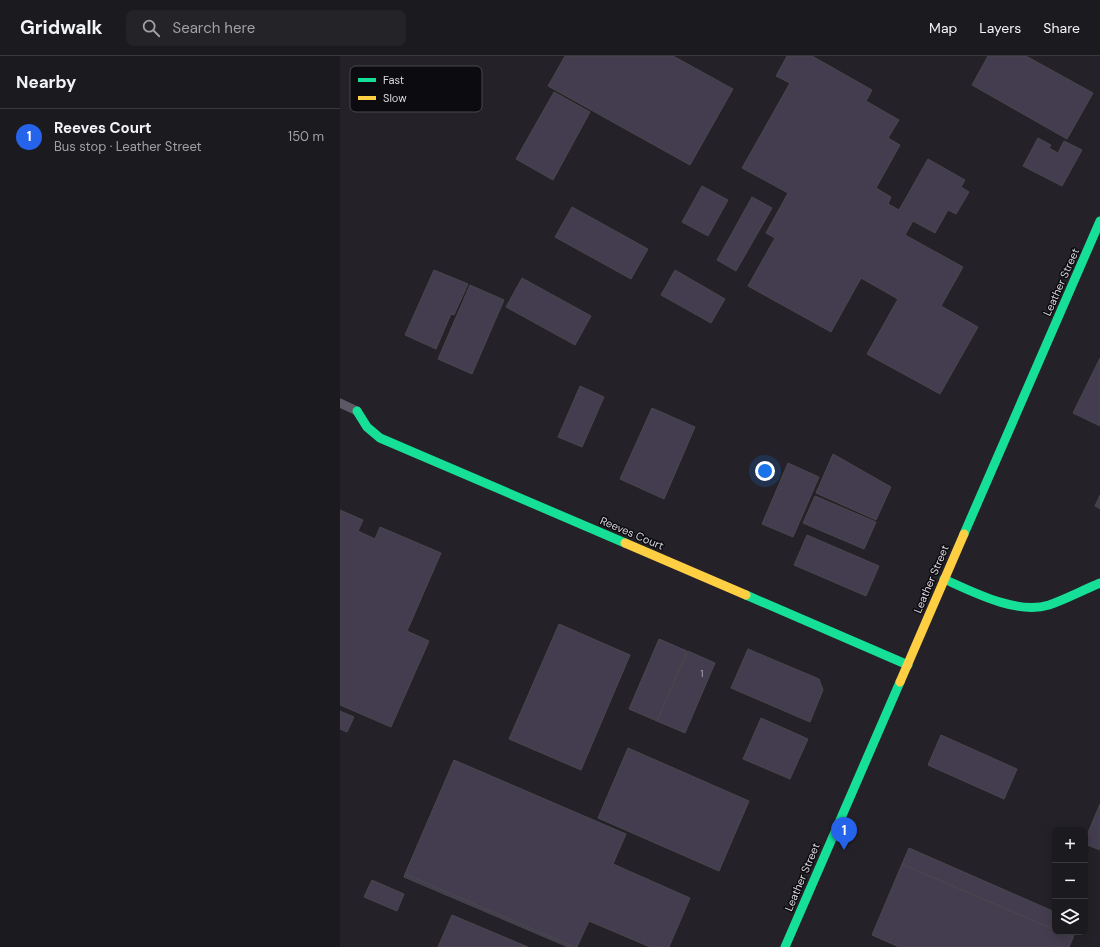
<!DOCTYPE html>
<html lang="en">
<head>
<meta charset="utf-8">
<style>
	body { margin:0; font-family:"DM Sans",sans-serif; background:#242327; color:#f1f3f6 }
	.controls { position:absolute; right:12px; bottom:12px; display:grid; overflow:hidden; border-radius:8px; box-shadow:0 2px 10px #0003 }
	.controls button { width:36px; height:36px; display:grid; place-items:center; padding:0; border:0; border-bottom:1px solid #39383c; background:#1b1a1e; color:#f1f3f6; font:20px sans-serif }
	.you { position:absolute; left:425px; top:415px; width:14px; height:14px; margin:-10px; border:3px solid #fff; border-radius:50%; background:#1a73e8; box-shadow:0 0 0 6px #1a73e833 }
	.badge { display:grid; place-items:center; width:26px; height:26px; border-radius:50%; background:#2563eb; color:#fff; font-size:13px; font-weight:700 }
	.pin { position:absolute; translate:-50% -33px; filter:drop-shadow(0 1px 2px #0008) }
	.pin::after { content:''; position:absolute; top:21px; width:14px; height:12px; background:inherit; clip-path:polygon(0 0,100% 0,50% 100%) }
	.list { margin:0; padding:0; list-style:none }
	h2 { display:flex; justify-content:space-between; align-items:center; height:52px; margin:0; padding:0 16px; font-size:17px }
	h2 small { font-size:13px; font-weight:400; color:#a0a1a4 }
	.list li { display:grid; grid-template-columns:26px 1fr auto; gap:12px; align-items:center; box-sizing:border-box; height:56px; padding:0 16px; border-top:1px solid #39383c }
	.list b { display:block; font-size:15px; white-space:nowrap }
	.list p { margin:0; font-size:13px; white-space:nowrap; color:#a0a1a4 }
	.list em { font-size:13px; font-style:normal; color:#a0a1a4 }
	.icon { flex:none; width:22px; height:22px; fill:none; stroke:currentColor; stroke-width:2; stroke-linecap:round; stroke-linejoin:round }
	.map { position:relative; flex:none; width:760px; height:891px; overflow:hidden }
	header { display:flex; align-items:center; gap:24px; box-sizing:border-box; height:56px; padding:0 20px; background:#1b1a1e; border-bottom:1px solid #39383c }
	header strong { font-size:19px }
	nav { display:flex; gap:22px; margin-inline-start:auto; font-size:14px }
	.search { width:280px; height:36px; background:#242327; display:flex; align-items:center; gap:10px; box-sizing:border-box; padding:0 14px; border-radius:8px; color:#a0a1a4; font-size:15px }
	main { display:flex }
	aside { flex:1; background:#1b1a1e }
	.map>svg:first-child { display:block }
	.building { fill:#443d4f; stroke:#48474c }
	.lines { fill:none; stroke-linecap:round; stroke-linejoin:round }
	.lane { stroke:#5c5866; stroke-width:9 }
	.fast { stroke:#16e098; stroke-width:9 }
	.slow { stroke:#ffcf43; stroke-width:9 }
	.labels { text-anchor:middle; stroke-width:3; stroke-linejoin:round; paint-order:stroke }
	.number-label { font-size:9px; fill:#b4b2bb }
	.street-label { font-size:11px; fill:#dad9df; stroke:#0c0b0f }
	.key { fill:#0c0b0f; stroke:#4a494d; stroke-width:1 }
	.key-label { font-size:11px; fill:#dad9df }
</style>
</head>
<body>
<header>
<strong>Gridwalk</strong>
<div class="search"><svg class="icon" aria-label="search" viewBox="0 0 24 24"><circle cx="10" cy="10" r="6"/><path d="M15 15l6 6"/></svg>Search here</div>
<nav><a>Map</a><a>Layers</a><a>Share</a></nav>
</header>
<main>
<aside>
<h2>Nearby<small></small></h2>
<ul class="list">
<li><span class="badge">1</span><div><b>Reeves Court</b><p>Bus stop · Leather Street</p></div><em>150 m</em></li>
</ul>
</aside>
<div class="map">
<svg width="760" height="891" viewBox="0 0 760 891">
	<rect width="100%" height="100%" fill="#242228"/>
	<path class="building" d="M 225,0 L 333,0 L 393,33 L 350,109 L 208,30 Z
		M 447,0 L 472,0 L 532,34 L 526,45 L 559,64 L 548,82 L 560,89 L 536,132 L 551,141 L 548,148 L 559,154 L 588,103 L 625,124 L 621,131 L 629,136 L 616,158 L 608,154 L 595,177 L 573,165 L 565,179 L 623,211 L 601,250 L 638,271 L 600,338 L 527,298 L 558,243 L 521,222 L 491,276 L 408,230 L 435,182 L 426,177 L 448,137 L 402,112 L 450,27 L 436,20 Z
		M 648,0 L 686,0 L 753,37 L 727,83 L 632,29 Z
		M 214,36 L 250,56 L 213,124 L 176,103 Z
		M 698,82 L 711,89 L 709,92 L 718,97 L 724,85 L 742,94 L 722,130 L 683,110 Z
		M 362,130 L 388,144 L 368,180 L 342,166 Z
		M 412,141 L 432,152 L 396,215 L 377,204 Z
		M 232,151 L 308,193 L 291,223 L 215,181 Z
		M 94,214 L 128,228 L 114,259 L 111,258 L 96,293 L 65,279 Z
		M 335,214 L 385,243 L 371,267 L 321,239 Z
		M 182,222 L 251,260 L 235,289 L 166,251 Z
		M 130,229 L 164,244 L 132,318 L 98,303 Z
		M 760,302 L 760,370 L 733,357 Z
		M 240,330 L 264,341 L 242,391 L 218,381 Z
		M 312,352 L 355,371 L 324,443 L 280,423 Z
		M 493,398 L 551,431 L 536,464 L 476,437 Z
		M 448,407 L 479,421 L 453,481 L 422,468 Z
		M 760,439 L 760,453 L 755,450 Z
		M 475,440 L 536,466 L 524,493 L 463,467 Z
		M 0,454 L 23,464 L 18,475 L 35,483 L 40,471 L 101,497 L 67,575 L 89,585 L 51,671 L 0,649 Z
		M 467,479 L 539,510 L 526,540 L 454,509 Z
		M 219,568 L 290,599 L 241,714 L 169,683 Z
		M 319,583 L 347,595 L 317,665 L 289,653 Z
		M 408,593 L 479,623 L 483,634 L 470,666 L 391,632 Z
		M 348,595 L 375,607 L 345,677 L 317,665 Z
		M 0,655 L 14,661 L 7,676 L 0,673 Z
		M 421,662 L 468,683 L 450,723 L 403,703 Z
		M 601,679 L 677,713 L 664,743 L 588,709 Z
		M 288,692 L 409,745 L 379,815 L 258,762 Z
		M 114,704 L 286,778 L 273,808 L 350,842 L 329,891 L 310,891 L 249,865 L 237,891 L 234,891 L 65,818 Z
		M 760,748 L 760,794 L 745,788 L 745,784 Z
		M 569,792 L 715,856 L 715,874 L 562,808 Z
		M 562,808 L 715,874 L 715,876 L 719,876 L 733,882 L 729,891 L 559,891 L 532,879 Z
		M 65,818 L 234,891 L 228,891 L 64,821 Z
		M 32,824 L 64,838 L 57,855 L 24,841 Z
		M 112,859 L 188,891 L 98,891 Z
		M 719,876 L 735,876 L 733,882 Z"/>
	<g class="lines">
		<path class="lane" d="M 0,347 L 17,355"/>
		<path class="fast" d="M 17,355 L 27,371 L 40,382 L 285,487
			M 624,478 L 760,165
			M 604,523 C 633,536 677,559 709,549 C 726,543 743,534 760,527
			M 406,539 L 568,609
			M 445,891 L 560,626"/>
		<path class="slow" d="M 285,487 L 406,539
			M 560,626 L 624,478"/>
	</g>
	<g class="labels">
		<g class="number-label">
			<text x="362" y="621">1</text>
		</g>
		<g class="street-label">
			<text transform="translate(721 226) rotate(-66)" y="4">Leather Street</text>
			<text transform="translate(292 477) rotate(23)" y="4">Reeves Court</text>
			<text transform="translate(591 523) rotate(-67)" y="4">Leather Street</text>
			<text transform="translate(462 821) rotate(-67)" y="4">Leather Street</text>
		</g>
	</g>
	<rect x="10" y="10" width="132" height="46" rx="6" class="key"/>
	<rect x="18" y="22" width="18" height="4" fill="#16e098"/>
	<rect x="18" y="40" width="18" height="4" fill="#ffcf43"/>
	<g class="key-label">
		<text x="43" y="28">Fast</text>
		<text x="43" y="46">Slow</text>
	</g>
</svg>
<div class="controls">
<button>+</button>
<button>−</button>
<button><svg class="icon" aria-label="layers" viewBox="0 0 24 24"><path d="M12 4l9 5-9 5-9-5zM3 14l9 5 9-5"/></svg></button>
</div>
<div class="you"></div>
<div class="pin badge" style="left:504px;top:794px">1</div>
</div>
</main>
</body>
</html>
